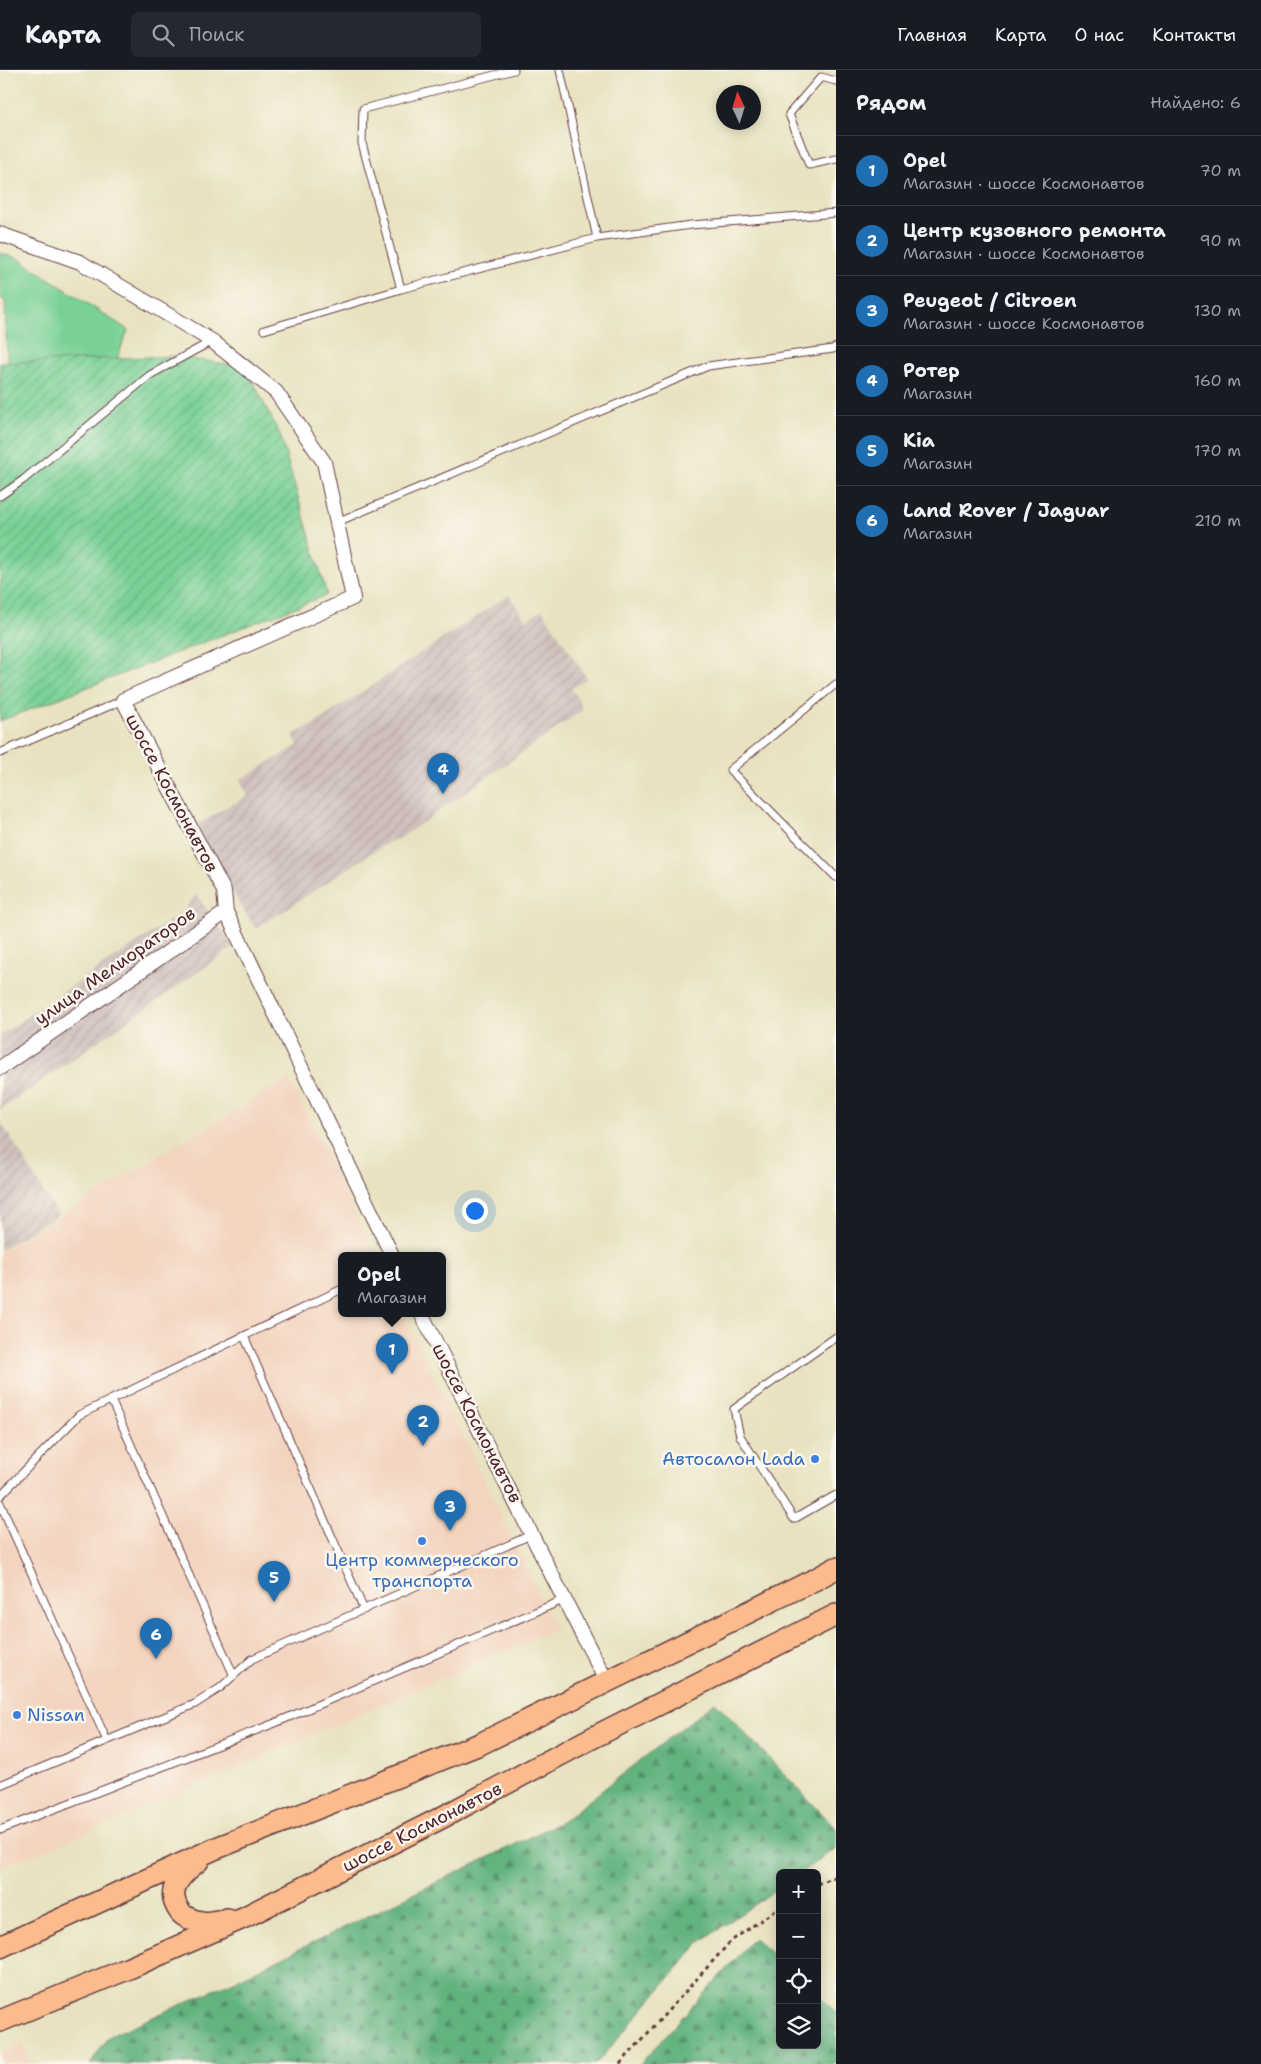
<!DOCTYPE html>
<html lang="ru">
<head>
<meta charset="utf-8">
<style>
	body { margin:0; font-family:"Shantell Sans",sans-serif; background:#242831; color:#f1f3f6 }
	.controls { position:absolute; right:15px; bottom:15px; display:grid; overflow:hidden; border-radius:8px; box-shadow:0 2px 12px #0003 }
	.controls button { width:45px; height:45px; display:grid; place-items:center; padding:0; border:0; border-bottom:1px solid #363941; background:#171b24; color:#f1f3f6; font:25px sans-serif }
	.compass { position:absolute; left:716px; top:15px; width:45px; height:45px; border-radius:50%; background:#171b24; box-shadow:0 2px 12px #0003; rotate:356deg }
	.you { position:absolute; left:474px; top:1140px; width:18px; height:18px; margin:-12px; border:4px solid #fff; border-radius:50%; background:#1a73e8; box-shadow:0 0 0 8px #1a73e833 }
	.badge { display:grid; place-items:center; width:32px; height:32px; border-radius:50%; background:#1f6fb2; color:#fff; font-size:16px; font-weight:700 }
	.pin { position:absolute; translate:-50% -41px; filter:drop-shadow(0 1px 2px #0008) }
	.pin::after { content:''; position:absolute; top:26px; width:18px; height:15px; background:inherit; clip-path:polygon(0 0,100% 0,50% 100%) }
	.popup { position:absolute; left:338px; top:1182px; width:108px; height:65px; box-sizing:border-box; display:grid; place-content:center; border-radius:8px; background:#171b24; filter:drop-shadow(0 1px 4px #0005); font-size:16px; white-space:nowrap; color:#9ea1a6 }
	.popup b { font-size:19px; color:#f1f3f6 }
	.popup::after { content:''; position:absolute; left:50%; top:100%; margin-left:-10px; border:10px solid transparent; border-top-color:#171b24 }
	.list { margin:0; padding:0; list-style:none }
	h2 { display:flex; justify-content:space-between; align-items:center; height:65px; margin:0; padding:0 20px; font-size:21px }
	h2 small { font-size:16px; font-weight:400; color:#9ea1a6 }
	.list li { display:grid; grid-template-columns:32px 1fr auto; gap:15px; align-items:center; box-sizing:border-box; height:70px; padding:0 20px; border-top:1px solid #363941 }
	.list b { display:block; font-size:19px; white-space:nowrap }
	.list p { margin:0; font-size:16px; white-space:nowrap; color:#9ea1a6 }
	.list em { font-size:16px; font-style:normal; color:#9ea1a6 }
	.icon { flex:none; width:28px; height:28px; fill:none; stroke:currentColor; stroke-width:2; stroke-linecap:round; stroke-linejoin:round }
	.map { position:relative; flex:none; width:836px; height:1994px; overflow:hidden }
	header { display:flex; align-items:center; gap:30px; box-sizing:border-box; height:70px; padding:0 25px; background:#171b24; border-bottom:1px solid #363941 }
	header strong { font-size:24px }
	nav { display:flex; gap:28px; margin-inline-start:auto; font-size:18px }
	.search { width:350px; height:45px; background:#242831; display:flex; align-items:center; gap:12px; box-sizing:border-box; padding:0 18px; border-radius:8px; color:#9ea1a6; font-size:19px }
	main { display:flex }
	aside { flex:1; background:#171b24 }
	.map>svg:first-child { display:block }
	.built { fill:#f3d4bf }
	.industrial { fill:url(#industrial-furrows) }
	.grass { fill:#79d197; stroke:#627861 }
	.forest { fill:url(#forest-firs); stroke:#566956 }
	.garden { fill:url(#garden-furrows); stroke:#627861 }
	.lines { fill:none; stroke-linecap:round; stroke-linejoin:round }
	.service-casing { stroke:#623c41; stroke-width:9 }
	.minor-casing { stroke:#623c41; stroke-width:16 }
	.primary-casing { stroke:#623c41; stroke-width:24 }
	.path { stroke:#623c41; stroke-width:3; stroke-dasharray:4 4; stroke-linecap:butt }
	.service { stroke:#fff; stroke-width:7 }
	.minor { stroke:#fff; stroke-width:14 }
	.primary { stroke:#fbbb8d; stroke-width:21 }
	.shop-dot { fill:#3f7fe0; stroke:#fbf7ec; stroke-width:2 }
	.labels { text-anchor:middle; stroke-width:5; stroke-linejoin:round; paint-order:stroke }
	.street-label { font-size:18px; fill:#4a1f2b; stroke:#fbf7ec }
	.shop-label { font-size:18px; fill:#366cbe; stroke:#fbf7ec; text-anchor:end }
</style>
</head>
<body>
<header>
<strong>Карта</strong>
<div class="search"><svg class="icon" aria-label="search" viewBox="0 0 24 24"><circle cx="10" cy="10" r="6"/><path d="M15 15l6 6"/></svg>Поиск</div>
<nav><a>Главная</a><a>Карта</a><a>О нас</a><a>Контакты</a></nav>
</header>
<main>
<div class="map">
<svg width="836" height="1994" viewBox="0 0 836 1994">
	<defs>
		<pattern id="industrial-furrows" width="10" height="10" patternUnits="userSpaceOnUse" patternTransform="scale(1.25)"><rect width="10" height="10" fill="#cfc0bb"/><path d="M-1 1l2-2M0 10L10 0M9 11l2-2" fill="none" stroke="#b3a5a1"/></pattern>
		<pattern id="forest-firs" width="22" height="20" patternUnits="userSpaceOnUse" patternTransform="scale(1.25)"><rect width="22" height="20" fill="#62b380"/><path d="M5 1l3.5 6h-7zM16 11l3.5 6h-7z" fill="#539169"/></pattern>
		<pattern id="garden-furrows" width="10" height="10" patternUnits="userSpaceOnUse" patternTransform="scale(1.25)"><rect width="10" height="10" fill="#79d197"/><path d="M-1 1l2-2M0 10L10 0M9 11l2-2" fill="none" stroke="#6ab382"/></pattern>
	</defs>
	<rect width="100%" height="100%" fill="#fbf7ec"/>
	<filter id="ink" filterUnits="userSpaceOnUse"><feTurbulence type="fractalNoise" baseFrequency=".02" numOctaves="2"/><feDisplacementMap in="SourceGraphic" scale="10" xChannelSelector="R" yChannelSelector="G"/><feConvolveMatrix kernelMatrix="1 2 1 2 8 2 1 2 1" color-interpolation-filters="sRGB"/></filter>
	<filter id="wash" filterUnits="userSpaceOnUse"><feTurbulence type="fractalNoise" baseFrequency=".0096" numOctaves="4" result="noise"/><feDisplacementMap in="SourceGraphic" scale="20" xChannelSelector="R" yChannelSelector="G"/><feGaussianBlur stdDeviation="1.12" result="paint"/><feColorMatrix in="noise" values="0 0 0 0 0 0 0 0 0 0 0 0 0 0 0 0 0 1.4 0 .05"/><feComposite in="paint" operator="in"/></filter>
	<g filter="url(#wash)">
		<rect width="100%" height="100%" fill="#e8e2c0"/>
		<path class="built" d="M 289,1008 L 375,1185 L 342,1185 L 342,1243 L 403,1243 L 556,1559 L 47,1780 L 0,1797 L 0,1182 Z
			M 23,1974 L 30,1994 L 0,1994 L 0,1984 Z"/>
		<path class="industrial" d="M 509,525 L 526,550 L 542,540 L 587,608 L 571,619 L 578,628 L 583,640 L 399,769 L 390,771 L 256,859 L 240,835 L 196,755 L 248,725 L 240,710 L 298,675 L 293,665 L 312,655 Z
			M 196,824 L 234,877 L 0,1040 L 0,965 L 184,841 Z
			M 0,1050 L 58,1145 L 0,1180 Z"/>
		<path class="grass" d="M 0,183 L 19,189 L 128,260 L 108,312 L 8,310 L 5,230 L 0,228 Z"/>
		<path class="forest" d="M 715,1632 L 836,1758 L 836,1778 L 800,1803 L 780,1803 L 780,1817 L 700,1872 L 596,1994 L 90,1994 L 108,1967 L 234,1911 L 563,1751 Z
			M 754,1868 L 780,1891 L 780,1975 L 817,1975 L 817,1925 L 836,1942 L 836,1994 L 640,1994 Z"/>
		<path class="garden" d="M 173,286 L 246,297 L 280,365 L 327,525 L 0,651 L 0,293 Z"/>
	</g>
	<g filter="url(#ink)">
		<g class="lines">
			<g class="service-casing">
				<path id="service" d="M 560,0 L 597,168
					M 836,11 L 821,7 L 789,44 L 809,95 L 836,89
					M 401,219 L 362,73 L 363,39 L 514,0
					M 264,260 L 401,219 L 597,168 L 691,155 L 836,143
					M 0,426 L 23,410 L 150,305 L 212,271
					M 337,452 L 708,296 L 833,279 L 836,277
					M 836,614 L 730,700 L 836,807
					M 0,683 L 123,630
					M 244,1266 L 364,1540
					M 836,1267 L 734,1339 L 740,1366 L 794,1449 L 836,1425
					M 111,1330 L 234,1606
					M 0,1426 L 79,1345 L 342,1219
					M 0,1433 L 107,1671
					M 0,1715 L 195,1634 L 220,1618 L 252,1589 L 533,1464
					M 0,1760 L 275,1653 L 563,1530"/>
			</g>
			<g class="minor-casing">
				<path id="minor" d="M 0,164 L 80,192 L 212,271 L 276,322 L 324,392 L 353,528 L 123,630 L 224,821 L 226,842 L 392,1185
					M 0,998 L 226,842
					M 421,1243 C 483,1366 543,1491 607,1612"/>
			</g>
			<g class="primary-casing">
				<path id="primary" d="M 198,1791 C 181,1804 164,1820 180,1842 C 184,1847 194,1851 201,1852 C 209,1854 220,1850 228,1849
					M 0,1877 L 214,1779 L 480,1674 L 816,1509 L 836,1498
					M 0,1951 L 127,1899 L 245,1847 L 441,1748 L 590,1669 L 836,1545"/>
			</g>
			<path class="path" d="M 817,1814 L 836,1806
				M 620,1994 L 731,1871 L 780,1837"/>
			<use href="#service" class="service"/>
			<use href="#minor" class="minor"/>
			<use href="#primary" class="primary"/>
		</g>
	</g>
	<g class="shop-dot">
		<circle cx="815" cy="1389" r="5"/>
		<circle cx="422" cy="1471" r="5"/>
		<circle cx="17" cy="1645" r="5"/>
	</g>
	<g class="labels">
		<g class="street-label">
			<text transform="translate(172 723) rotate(62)" y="6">шоссе Космонавтов</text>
			<text transform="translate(115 896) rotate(-35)" y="6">улица Мелиораторов</text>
			<text transform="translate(477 1353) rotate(63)" y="6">шоссе Космонавтов</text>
			<text transform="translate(422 1757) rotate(-27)" y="6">шоссе Космонавтов</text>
		</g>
		<g class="shop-label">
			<text x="805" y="1395">Автосалон Lada</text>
			<text x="422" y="1496" text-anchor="middle">Центр коммерческого<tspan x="422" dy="21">транспорта</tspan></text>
			<text x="27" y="1651" text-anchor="start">Nissan</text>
		</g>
	</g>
</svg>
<div class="controls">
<button>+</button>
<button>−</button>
<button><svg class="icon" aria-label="locate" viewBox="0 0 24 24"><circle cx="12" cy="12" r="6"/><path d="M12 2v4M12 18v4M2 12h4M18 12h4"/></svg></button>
<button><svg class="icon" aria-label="layers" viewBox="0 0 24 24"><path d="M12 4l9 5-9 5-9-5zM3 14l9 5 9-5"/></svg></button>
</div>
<svg class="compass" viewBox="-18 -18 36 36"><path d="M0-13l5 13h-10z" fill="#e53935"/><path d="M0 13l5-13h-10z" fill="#9ea1a6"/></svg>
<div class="you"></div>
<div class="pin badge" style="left:392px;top:1304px">1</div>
<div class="popup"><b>Opel</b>Магазин</div>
<div class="pin badge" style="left:423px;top:1376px">2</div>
<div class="pin badge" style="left:450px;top:1461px">3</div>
<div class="pin badge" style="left:443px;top:724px">4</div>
<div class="pin badge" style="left:274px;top:1532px">5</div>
<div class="pin badge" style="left:156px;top:1589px">6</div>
</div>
<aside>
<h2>Рядом<small>Найдено: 6</small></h2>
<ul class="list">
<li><span class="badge">1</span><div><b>Opel</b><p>Магазин · шоссе Космонавтов</p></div><em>70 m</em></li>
<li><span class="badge">2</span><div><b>Центр кузовного ремонта</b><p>Магазин · шоссе Космонавтов</p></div><em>90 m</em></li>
<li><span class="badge">3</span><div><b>Peugeot / Citroen</b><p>Магазин · шоссе Космонавтов</p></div><em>130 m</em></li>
<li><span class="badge">4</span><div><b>Ротер</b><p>Магазин</p></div><em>160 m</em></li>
<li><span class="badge">5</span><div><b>Kia</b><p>Магазин</p></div><em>170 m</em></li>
<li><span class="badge">6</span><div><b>Land Rover / Jaguar</b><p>Магазин</p></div><em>210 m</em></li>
</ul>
</aside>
</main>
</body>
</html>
